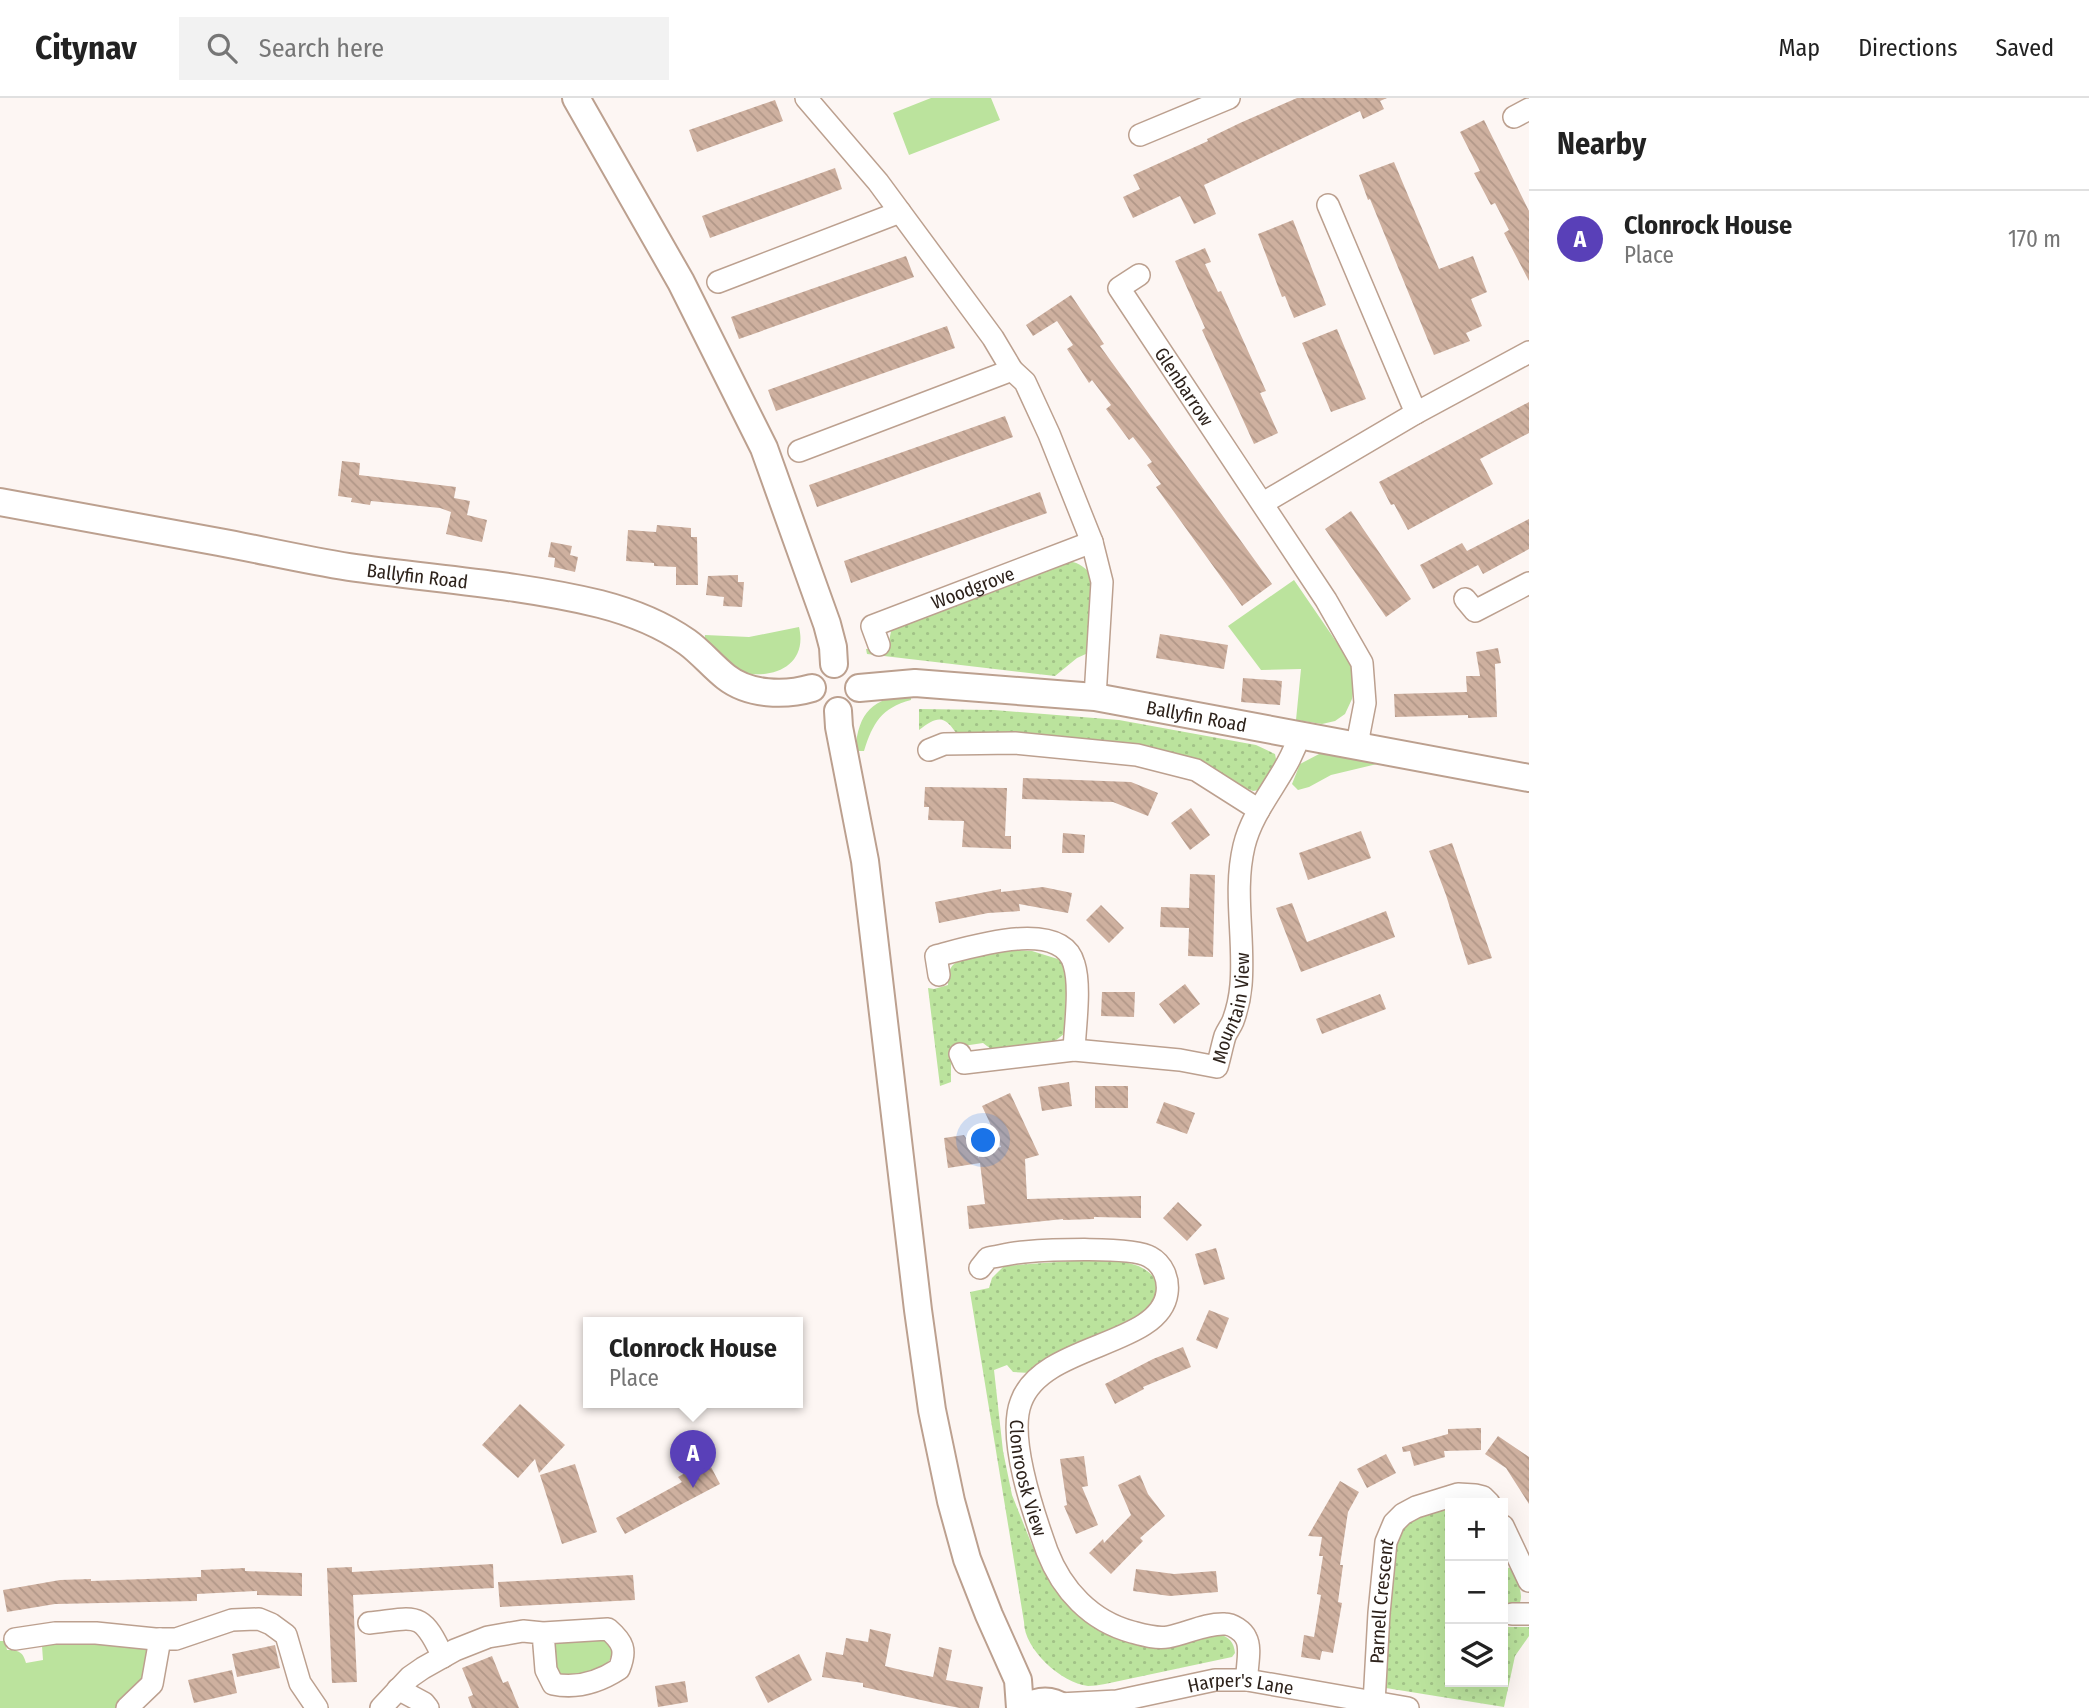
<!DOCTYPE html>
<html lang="en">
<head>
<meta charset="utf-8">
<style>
	body { margin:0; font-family:"Fira Sans Condensed",sans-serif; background:#f2f2f2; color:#222 }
	.controls { position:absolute; right:21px; bottom:21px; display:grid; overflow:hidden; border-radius:0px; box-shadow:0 7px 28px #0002 }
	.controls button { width:63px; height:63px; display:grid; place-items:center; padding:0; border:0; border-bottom:2px solid #e0e0e0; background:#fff; color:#222; font:35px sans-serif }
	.you { position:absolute; left:984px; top:1043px; width:24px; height:24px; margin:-18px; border:5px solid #fff; border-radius:50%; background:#1a73e8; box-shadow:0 0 0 10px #1a73e833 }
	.badge { display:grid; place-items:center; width:46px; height:46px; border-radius:50%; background:#5940b8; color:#fff; font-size:23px; font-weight:700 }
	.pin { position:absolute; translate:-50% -58px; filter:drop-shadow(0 2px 4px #0008) }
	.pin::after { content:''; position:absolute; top:37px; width:24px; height:21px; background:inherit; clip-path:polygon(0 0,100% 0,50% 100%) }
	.popup { position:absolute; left:583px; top:1219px; width:220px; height:91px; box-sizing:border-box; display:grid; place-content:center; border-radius:0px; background:#fff; filter:drop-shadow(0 2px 5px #0005); font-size:23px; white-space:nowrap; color:#767676 }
	.popup b { font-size:26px; color:#222 }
	.popup::after { content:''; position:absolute; left:50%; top:100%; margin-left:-14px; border:14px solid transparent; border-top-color:#fff }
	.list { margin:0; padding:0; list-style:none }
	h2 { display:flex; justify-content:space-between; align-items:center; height:91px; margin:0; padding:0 28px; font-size:30px }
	h2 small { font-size:23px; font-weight:400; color:#767676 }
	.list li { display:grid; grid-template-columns:46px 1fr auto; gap:21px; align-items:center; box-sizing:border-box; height:98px; padding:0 28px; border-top:2px solid #e0e0e0 }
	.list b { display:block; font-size:26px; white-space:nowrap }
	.list p { margin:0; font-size:23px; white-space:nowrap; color:#767676 }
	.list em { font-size:23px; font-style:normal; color:#767676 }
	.icon { flex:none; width:38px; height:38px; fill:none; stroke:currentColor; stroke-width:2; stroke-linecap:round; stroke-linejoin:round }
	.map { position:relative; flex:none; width:1529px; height:1610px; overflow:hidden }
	header { display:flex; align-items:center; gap:42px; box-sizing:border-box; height:98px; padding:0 35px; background:#fff; border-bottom:2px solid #e0e0e0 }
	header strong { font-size:33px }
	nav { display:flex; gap:38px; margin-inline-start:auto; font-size:24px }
	.search { width:490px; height:63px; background:#f2f2f2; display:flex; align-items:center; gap:18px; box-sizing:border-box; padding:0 24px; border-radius:0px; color:#767676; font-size:26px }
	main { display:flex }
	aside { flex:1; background:#fff }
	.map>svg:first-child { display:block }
	.grass { fill:#bbe39d }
	.park { fill:url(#park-dots) }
	.building { fill:url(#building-back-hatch) }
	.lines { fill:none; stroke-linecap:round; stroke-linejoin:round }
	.minor-casing { stroke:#bca08f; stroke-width:24 }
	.tertiary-casing { stroke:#bca08f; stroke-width:30 }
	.minor { stroke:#fff; stroke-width:21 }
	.tertiary { stroke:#fff; stroke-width:26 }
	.labels { text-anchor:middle; stroke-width:5; stroke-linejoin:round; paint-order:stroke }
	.street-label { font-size:19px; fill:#2d221b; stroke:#fff }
</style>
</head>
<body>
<header>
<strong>Citynav</strong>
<div class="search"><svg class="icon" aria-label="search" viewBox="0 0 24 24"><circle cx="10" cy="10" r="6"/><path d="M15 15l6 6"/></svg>Search here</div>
<nav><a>Map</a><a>Directions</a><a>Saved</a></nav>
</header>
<main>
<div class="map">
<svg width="1529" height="1610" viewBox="0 0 1529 1610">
	<defs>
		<pattern id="park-dots" width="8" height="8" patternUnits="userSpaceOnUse" patternTransform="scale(1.75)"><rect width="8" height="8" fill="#bbe39d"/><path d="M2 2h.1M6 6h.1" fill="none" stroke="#a1c287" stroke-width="1.8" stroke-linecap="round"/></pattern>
		<pattern id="building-back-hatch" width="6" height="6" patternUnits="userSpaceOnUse" patternTransform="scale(1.75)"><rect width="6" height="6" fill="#ceb09f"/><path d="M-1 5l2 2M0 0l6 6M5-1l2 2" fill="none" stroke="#b19788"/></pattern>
	</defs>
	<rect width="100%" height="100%" fill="#fdf6f3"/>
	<path class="grass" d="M 931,0 L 991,0 L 1000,22 L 909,57 L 893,15 Z
		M 1294,482 L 1355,571 L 1355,581 L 1352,601 L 1345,616 L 1335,623 L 1322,626 L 1296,622 L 1301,571 L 1261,572 L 1228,528 Z
		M 799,529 C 807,563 781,579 750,576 C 745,575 739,575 734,573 C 724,567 714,556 704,549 L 705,537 L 749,539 Z
		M 911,595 L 911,602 C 881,610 873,625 864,653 L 855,653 C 859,612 872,602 911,595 Z
		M 1321,655 L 1364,661 L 1377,666 L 1331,677 L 1309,689 L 1298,692 L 1292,686 L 1300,666 Z
		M 599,1541 L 608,1543 L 613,1551 C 611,1573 588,1575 571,1582 L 554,1576 L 552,1543 Z
		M 0,1543 L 5,1543 L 7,1552 C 19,1552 23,1554 26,1565 L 43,1562 L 42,1548 L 48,1544 L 143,1547 L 149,1555 L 140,1591 L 117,1610 L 0,1610 Z"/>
	<path class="park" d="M 1069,463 C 1080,465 1085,470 1093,478 L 1088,555 L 1077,560 L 1055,578 L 867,556 L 866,551 L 875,551 L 889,543 L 892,529 Z
		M 919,611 L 994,612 L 1119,622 L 1256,647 L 1275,656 L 1277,666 L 1259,692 L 1253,693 L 1243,689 L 1240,693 L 1184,658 L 1169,654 L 1102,646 L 958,638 C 945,617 938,617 919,632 Z
		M 1009,852 L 1032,853 L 1061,862 L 1067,873 L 1064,936 L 1051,946 L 995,954 L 983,945 L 963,948 L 954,954 L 951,968 L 951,984 L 940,988 L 928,890 L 934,891 L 948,887 C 948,880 948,871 954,866 C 965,857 994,857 1009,852 Z
		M 1072,1163 C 1102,1164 1145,1156 1159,1188 L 1148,1217 L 1030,1275 L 1013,1274 L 1007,1267 L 994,1272 L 1003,1353 L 1012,1397 L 1032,1447 L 1057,1492 L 1106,1533 L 1219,1536 C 1229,1539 1234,1544 1235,1555 L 1232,1559 L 1105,1586 C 1099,1587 1093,1588 1088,1588 C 1061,1585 1024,1551 1024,1524 L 970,1194 L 989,1190 L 992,1180 L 1004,1168 Z
		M 1450,1407 L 1450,1584 L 1503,1584 L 1503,1529 L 1529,1529 L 1529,1538 L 1515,1558 L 1504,1609 L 1386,1590 L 1383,1585 L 1389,1450 L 1408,1423 Z
		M 1503,1469 L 1510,1470 C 1516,1483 1526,1495 1518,1509 L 1503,1511 Z"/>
	<path class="building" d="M 1297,0 L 1387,0 L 1380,3 L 1384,11 L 1363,21 L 1360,13 L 1204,87 L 1216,116 L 1194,126 L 1180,98 L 1133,120 L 1123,99 L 1140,91 L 1133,77 L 1208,43 L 1207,41 L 1240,25 Z
		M 775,2 L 783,23 L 697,54 L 689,32 Z
		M 1484,22 L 1529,113 L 1529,183 L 1504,135 L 1509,132 L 1495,105 L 1491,107 L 1474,75 L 1480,73 L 1460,34 Z
		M 1394,64 L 1439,171 L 1473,158 L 1487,194 L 1471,201 L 1482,228 L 1466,235 L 1470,243 L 1434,257 L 1370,101 L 1368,102 L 1359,77 Z
		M 835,70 L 842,91 L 710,140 L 702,118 Z
		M 1293,122 L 1326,207 L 1294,220 L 1285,198 L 1282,199 L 1258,136 Z
		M 1205,150 L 1211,164 L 1205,166 L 1218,194 L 1221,193 L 1266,293 L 1260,295 L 1278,335 L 1254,346 L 1202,232 L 1205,230 L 1175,163 Z
		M 906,158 L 914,179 L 739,241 L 731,219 Z
		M 1071,197 L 1104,246 L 1100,248 L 1272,486 L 1242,508 L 1156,389 L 1161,386 L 1147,367 L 1152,364 L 1133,339 L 1129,342 L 1106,311 L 1111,307 L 1092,282 L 1089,285 L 1067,251 L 1073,247 L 1057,223 L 1033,238 L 1026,227 Z
		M 947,228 L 955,250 L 776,313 L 768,292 Z
		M 1337,231 L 1366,301 L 1331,314 L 1302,245 Z
		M 1529,304 L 1529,335 L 1480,361 L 1493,386 L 1408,432 L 1394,406 L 1391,407 L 1379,384 Z
		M 1005,318 L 1013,339 L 817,409 L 809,387 Z
		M 342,363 L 360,365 L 359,377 L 456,389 L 454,400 L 470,403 L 467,417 L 487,422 L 482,444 L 446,436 L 451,414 L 440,410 L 371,403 L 370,407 L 351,404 L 352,400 L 338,398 Z
		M 1040,394 L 1047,415 L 851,485 L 844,463 Z
		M 1351,413 L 1411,501 L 1386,519 L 1325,431 Z
		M 1529,421 L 1529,451 L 1483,476 L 1478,467 L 1433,491 L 1420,467 L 1462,445 L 1467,453 Z
		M 657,427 L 691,430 L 691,439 L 697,439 L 698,487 L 676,487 L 676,469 L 654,468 L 654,465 L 626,463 L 628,432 L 656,434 Z
		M 551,444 L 572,448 L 570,457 L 578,459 L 575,474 L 554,469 L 555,460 L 548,459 Z
		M 738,477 L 738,484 L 744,484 L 742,509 L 723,508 L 724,499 L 706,497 L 708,478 Z
		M 1160,536 L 1228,547 L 1224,571 L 1156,560 Z
		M 1498,550 L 1501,565 L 1495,566 L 1497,619 L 1468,620 L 1468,617 L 1395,619 L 1394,596 L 1467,594 L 1466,578 L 1480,578 L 1476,554 Z
		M 1243,580 L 1282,583 L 1280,607 L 1241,604 Z
		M 1023,680 L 1131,684 L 1158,695 L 1148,718 L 1113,704 L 1022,701 Z
		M 925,689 L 1007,690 L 1005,738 L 1011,738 L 1011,751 L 962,749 L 964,723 L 928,722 L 929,709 L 924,709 Z
		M 1191,710 L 1210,737 L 1190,752 L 1171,725 Z
		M 1361,733 L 1371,760 L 1308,782 L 1299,755 Z
		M 1063,735 L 1085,737 L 1084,755 L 1062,755 Z
		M 1452,745 L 1492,860 L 1468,867 L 1446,797 L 1429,753 Z
		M 1190,776 L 1215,777 L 1213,859 L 1188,858 L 1189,830 L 1160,829 L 1161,809 L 1189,810 Z
		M 1043,789 L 1072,795 L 1068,815 L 1019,806 L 1020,813 L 988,815 L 939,825 L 935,804 L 1001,791 L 1001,794 Z
		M 1292,805 L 1307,844 L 1386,813 L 1395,839 L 1301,874 L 1276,810 Z
		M 1101,807 L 1124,830 L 1109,845 L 1086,822 Z
		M 1185,886 L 1200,906 L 1174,926 L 1159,906 Z
		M 1102,894 L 1135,894 L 1134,919 L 1101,918 Z
		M 1380,896 L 1386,911 L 1322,936 L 1316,921 Z
		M 1069,984 L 1072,1008 L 1042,1013 L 1038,989 Z
		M 1095,988 L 1128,988 L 1128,1010 L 1095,1010 Z
		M 1010,995 L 1039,1057 L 1025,1061 L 1027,1101 L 1141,1098 L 1141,1120 L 1094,1119 L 1094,1121 L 1063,1122 L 1063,1121 L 969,1131 L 967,1108 L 985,1106 L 980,1065 L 948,1070 L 944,1040 L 964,1037 L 979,1060 L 978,1053 L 1001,1049 L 982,1008 Z
		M 1164,1004 L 1195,1015 L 1187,1036 L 1156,1025 Z
		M 1178,1104 L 1202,1127 L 1187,1143 L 1163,1120 Z
		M 1216,1150 L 1225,1181 L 1204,1187 L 1195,1156 Z
		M 1209,1212 L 1229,1220 L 1217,1251 L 1196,1242 Z
		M 1183,1249 L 1191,1269 L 1143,1289 L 1144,1291 L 1115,1306 L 1105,1286 L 1153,1261 Z
		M 520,1306 L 565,1347 L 539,1375 L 535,1361 L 518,1380 L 482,1347 Z
		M 1481,1330 L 1481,1352 L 1444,1353 L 1445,1359 L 1414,1368 L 1410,1353 L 1403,1354 L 1402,1349 L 1448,1336 L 1448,1331 Z
		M 1498,1338 L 1529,1359 L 1529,1406 L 1506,1370 L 1485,1356 Z
		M 1386,1356 L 1396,1375 L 1367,1390 L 1357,1371 Z
		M 1084,1358 L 1088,1388 L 1082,1389 L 1098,1427 L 1076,1436 L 1064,1408 L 1067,1407 L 1060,1361 Z
		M 575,1366 L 597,1434 L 562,1446 L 540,1377 Z
		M 711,1369 L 720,1386 L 625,1436 L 616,1420 L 682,1384 L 678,1379 L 692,1371 L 696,1378 Z
		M 1140,1377 L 1148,1396 L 1165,1418 L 1140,1440 L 1143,1443 L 1111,1476 L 1089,1455 L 1103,1441 L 1104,1445 L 1131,1417 L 1118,1387 Z
		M 1340,1383 L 1359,1394 L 1348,1414 L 1340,1467 L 1343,1467 L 1338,1504 L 1342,1505 L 1333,1555 L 1322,1553 L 1320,1562 L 1301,1559 L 1304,1537 L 1314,1539 L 1321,1497 L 1317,1496 L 1323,1458 L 1319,1458 L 1322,1439 L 1308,1438 Z
		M 493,1466 L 494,1490 L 353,1497 L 357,1584 L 332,1585 L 327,1470 L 352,1469 L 352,1474 Z
		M 245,1470 L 245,1473 L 302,1475 L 302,1498 L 257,1497 L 257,1493 L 197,1496 L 197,1503 L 55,1506 L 7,1514 L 3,1492 L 60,1482 L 91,1481 L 91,1483 L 201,1479 L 201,1472 Z
		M 1136,1471 L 1174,1476 L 1216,1473 L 1218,1494 L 1170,1498 L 1133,1493 Z
		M 633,1477 L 635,1502 L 500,1509 L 498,1484 Z
		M 870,1531 L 891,1536 L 885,1568 L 901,1572 L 933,1579 L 939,1549 L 952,1552 L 946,1582 L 983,1589 L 979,1610 L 960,1610 L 939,1606 L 863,1589 L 863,1585 L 822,1579 L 826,1554 L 843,1557 L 846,1540 L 868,1544 Z
		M 275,1547 L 280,1570 L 237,1579 L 232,1556 Z
		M 799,1556 L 812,1582 L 768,1605 L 755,1579 Z
		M 492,1558 L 503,1585 L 508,1583 L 519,1610 L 472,1610 L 468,1599 L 473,1597 L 462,1570 Z
		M 232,1572 L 237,1595 L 194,1605 L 188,1582 Z
		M 685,1583 L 688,1604 L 658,1609 L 655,1588 Z"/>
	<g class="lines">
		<g class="minor-casing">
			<g id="minor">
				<path d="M 806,0 L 878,84 L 993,240 L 1012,272 L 1025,284 L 1049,336 L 1092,444 L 1102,484 L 1095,599"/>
				<path d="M 1514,19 L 1529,11"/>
				<path d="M 1140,37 L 1229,0"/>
				<path d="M 1328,107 L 1416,315"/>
				<path id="s1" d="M 1139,177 L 1119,190 L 1326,502 L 1362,565 L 1365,605 L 1359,636 L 1361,648"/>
				<path d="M 718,184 L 900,114"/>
				<path d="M 799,353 L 1012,272"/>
				<path d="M 1263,405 L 1416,315 L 1529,254"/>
				<path d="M 1465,501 L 1475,513 L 1529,485"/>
				<path id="s2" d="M 879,547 L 872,528 L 1092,444"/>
				<path d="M 929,652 L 944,646 L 1015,645 L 1137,657 L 1196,672 L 1259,712"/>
				<path d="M 939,877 L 936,858 C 968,850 1061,819 1074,866 C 1081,888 1075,929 1074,952"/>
				<path id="s3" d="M 960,956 L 964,965 L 1074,952 L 1180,962 L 1217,969 C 1220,959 1222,948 1225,938 C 1227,933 1231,928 1233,923 C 1237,912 1240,899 1241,887 C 1245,840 1233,794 1244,748 C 1254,707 1287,678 1299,638"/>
				<path id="s4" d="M 980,1170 L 988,1160 C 1000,1158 1012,1155 1024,1154 C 1047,1152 1133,1148 1150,1159 C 1163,1166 1169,1181 1167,1195 C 1160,1249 1042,1245 1021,1304 C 1007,1340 1034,1417 1047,1453 C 1062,1492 1091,1523 1132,1534 C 1143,1537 1156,1541 1168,1539 C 1186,1536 1205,1525 1225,1526 C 1232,1526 1243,1533 1246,1540 C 1252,1551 1246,1570 1247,1582"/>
				<path d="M 1503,1428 L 1529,1483"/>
				<path d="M 1512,1516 L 1529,1516"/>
				<path d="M 369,1525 C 416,1520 421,1511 443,1559"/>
				<path d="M 15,1541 L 55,1535 L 96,1535 L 155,1541 L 176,1541 L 232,1522 L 259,1521 L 271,1526 L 286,1537 L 300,1585 L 317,1610"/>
				<path d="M 398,1591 L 424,1605 L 428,1610"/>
				<path id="s5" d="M 1374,1605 L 1379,1515 L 1386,1444 L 1394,1425 L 1403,1416 L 1416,1409 L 1458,1396 L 1475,1397 L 1483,1399 L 1489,1405"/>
				<path id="s6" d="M 1059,1606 L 1117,1603 L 1215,1582 L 1247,1582 L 1408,1610"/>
				<path d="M 127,1610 L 152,1586 L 160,1541"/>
				<path d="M 381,1610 L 410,1579 L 423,1570 L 455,1552 L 488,1539 L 523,1533 L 543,1535 L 608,1531 C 623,1544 627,1552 619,1571 C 599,1584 577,1591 553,1586 L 546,1572 L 543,1535"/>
			</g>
		</g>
		<g class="tertiary-casing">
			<g id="tertiary">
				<path d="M 576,0 L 681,184 L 764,350 L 827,526 L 833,549 L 834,566"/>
				<path id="s7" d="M 0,404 C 73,418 146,431 219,444 C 262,452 305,462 349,469 C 432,481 517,486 600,506 C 631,514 660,525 687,544 C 701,554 712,568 726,579 C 749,597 785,598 812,590"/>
				<path id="s8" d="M 859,590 L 915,585 L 1095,599 L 1529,680"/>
				<path d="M 838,613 L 839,629 L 865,763 L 918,1212 L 932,1312 L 951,1403 L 967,1461 L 989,1517 L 1018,1582 L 1020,1610"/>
				<path d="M 1025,1610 C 1038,1602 1051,1601 1064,1610"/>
			</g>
		</g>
		<use href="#minor" class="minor"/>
		<use href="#tertiary" class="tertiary"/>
	</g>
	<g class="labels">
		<g class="street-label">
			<text dy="7" stroke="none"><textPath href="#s1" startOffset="142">Glenbarrow</textPath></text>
			<text dy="7" stroke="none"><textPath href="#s7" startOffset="424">Ballyfin Road</textPath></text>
			<text dy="7" stroke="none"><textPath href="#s2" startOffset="128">Woodgrove</textPath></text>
			<text dy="7" stroke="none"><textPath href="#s8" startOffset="340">Ballyfin Road</textPath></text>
			<text dy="7" stroke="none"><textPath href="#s3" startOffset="326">Mountain View</textPath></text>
			<text dy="7" stroke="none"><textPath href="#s4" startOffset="485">Clonroosk View</textPath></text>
			<text dy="7" stroke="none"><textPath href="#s5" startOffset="102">Parnell Crescent</textPath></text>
			<text dy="7" stroke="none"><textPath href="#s6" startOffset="184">Harper's Lane</textPath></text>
		</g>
	</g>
</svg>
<div class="controls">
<button>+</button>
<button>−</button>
<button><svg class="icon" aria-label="layers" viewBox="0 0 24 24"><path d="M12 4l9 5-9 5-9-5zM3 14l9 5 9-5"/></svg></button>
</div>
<div class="you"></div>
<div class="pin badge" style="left:693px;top:1390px">A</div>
<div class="popup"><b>Clonrock House</b>Place</div>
</div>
<aside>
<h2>Nearby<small></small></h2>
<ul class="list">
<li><span class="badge">A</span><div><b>Clonrock House</b><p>Place</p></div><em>170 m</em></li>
</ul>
</aside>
</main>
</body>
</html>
